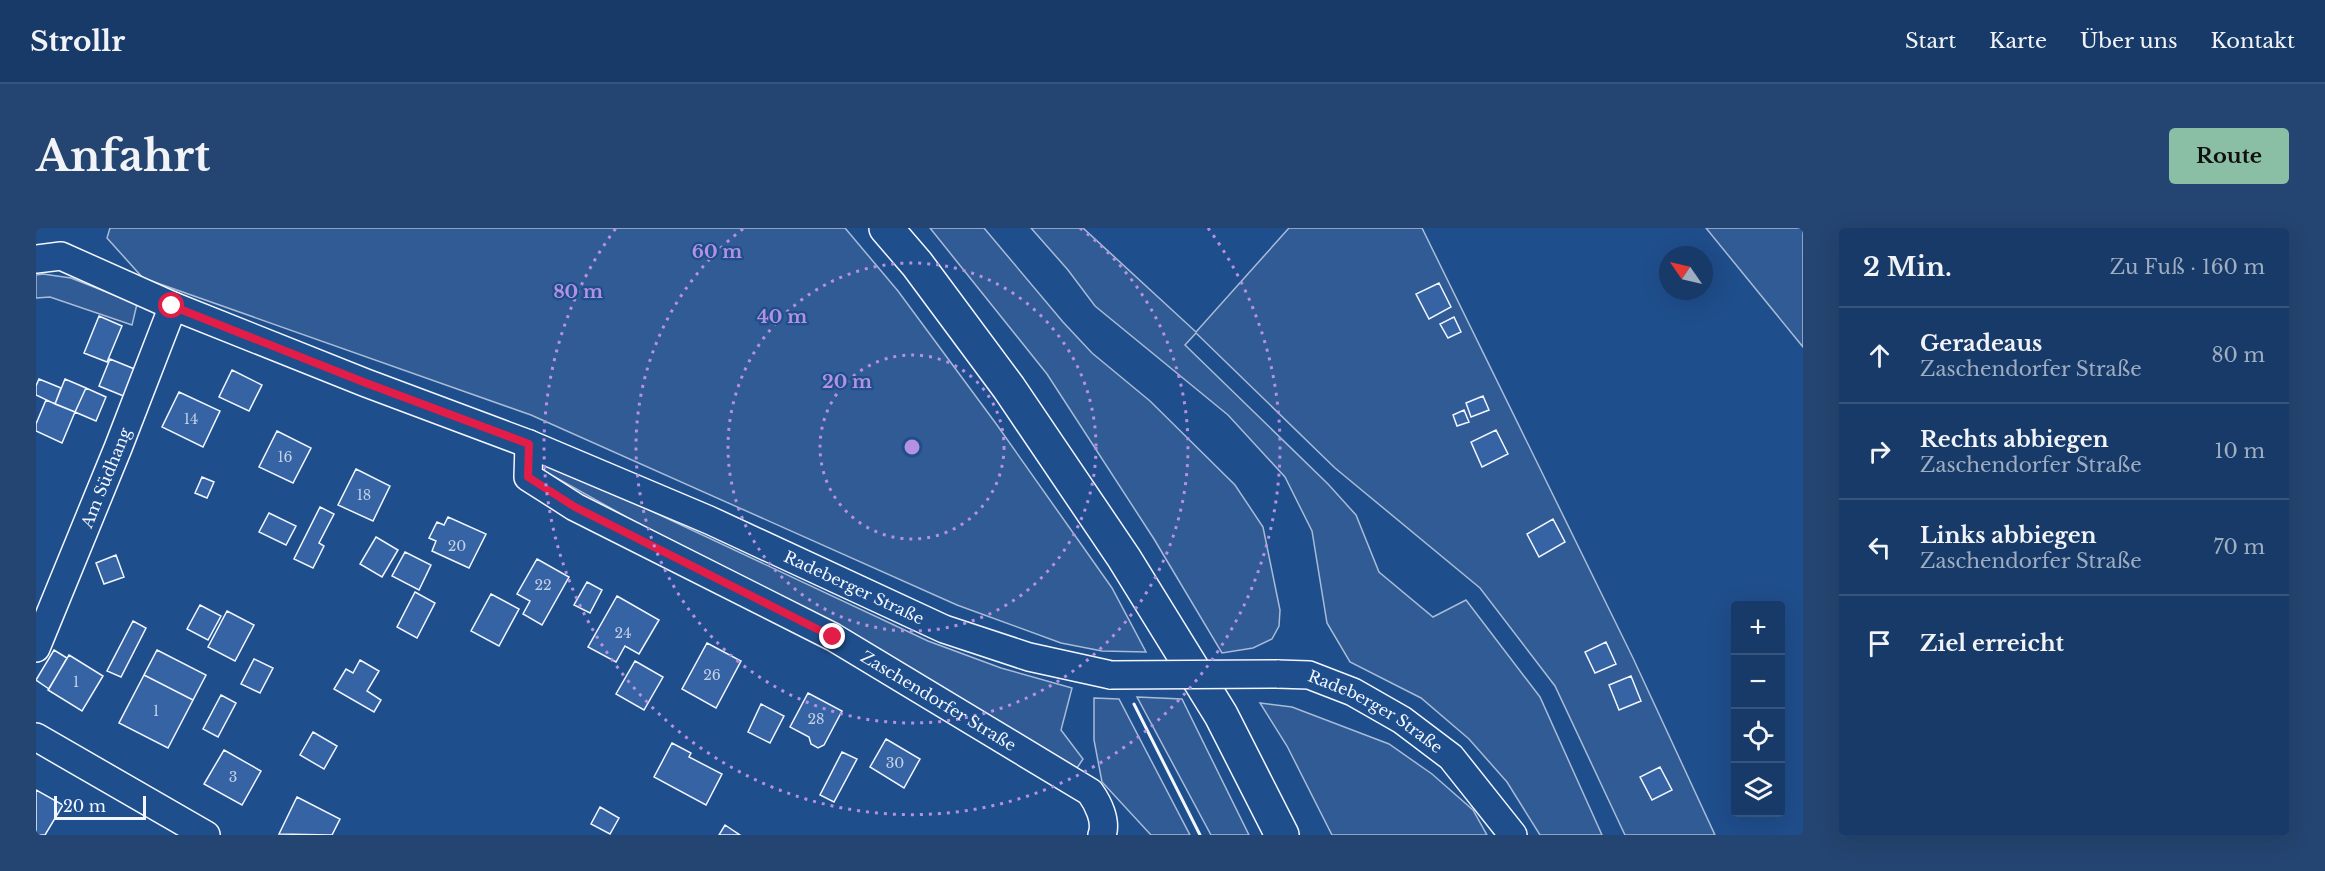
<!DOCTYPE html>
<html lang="de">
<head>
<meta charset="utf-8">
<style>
	body { margin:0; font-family:"Libre Baskerville",serif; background:#244571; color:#f1f3f6 }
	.controls { position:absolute; right:18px; bottom:18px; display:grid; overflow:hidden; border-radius:6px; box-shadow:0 6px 24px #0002 }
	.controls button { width:54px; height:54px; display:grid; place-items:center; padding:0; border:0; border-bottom:2px solid #36547d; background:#173a69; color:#f1f3f6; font:30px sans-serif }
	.compass { position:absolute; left:1623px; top:18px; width:54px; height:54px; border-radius:50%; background:#173a69; box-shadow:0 6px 24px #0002; rotate:304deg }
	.scale { position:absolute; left:18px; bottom:15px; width:92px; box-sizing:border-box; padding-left:6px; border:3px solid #f2f6ff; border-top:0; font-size:16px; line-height:21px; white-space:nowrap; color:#f2f6ff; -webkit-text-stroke:4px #1f4e8c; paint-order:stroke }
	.stop { position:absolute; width:18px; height:18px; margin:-14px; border:4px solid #e11d48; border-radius:50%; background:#fff }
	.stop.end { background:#e11d48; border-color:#fff; box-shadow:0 2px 6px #0008 }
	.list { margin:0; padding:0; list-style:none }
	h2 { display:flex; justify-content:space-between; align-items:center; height:78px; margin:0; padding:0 24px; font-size:26px }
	h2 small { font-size:20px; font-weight:400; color:#9eadc0 }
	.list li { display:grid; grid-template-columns:39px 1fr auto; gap:18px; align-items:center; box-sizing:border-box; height:96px; padding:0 24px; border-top:2px solid #36547d }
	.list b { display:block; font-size:22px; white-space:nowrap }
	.list p { margin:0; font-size:20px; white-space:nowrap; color:#9eadc0 }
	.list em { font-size:20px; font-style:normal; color:#9eadc0 }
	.icon { flex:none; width:33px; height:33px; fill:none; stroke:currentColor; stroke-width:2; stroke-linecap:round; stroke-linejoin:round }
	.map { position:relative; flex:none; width:1767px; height:607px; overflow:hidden; border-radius:6px }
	header { display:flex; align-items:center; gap:36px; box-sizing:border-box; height:84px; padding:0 30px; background:#173a69; border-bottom:2px solid #36547d }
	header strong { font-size:28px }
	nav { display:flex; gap:33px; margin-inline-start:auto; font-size:21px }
	.intro { display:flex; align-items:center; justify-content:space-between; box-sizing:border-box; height:144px; padding:0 36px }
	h1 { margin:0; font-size:42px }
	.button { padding:15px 27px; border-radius:6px; background:#8abfa5; color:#111; font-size:21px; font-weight:700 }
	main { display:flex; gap:36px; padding:0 36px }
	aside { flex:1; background:#173a69; border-radius:6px; box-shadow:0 6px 24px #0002 }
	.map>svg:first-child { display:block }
	.green { fill:#305b95; stroke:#a8bbd7; stroke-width:1.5 }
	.building { fill:#3563a3; stroke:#f2f6ff; stroke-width:1.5 }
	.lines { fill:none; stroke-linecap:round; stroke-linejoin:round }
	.street-casing { stroke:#f2f6ff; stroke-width:30 }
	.highway-casing { stroke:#f2f6ff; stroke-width:36 }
	.street { stroke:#1f4e8c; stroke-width:27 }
	.highway { stroke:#1f4e8c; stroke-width:33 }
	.street-bridge-casing { stroke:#f2f6ff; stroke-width:30; stroke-linecap:butt }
	.street-bridge { stroke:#1f4e8c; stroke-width:27 }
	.wall { stroke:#f2f6ff; stroke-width:3 }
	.route { stroke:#e11d48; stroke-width:8 }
	.ring { fill:none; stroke:#b691df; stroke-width:3; stroke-dasharray:3 6 }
	.labels { text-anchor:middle; stroke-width:4.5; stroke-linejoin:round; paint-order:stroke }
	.number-label { font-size:14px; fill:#c3d1e8 }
	.street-label { font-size:16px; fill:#f2f6ff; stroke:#1f4e8c }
	.centre { fill:#b691df; stroke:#1f4e8c; stroke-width:3 }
	.ring-label { font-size:18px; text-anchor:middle; font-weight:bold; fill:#b691df; stroke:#1f4e8c; stroke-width:4.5; stroke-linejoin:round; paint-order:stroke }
</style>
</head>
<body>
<header>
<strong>Strollr</strong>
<nav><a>Start</a><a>Karte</a><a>Über uns</a><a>Kontakt</a></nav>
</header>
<div class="intro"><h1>Anfahrt</h1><a class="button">Route</a></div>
<main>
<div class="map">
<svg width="1767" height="607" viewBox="0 0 1767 607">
	<rect width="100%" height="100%" fill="#1f4e8c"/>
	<path class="green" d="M 74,0 L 809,0 L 862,63 L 961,197 L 1076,360 L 1110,424 L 1066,423 L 1025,415 L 921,377 L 495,187 L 107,50 L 71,10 Z
		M 894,0 L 948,0 L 1027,94 L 1056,125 L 1114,173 L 1199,257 L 1227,299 L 1244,382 L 1243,398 L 1236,411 L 1217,420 L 1186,425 L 1118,311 L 1011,146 Z
		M 995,0 L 1047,0 L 1160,104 L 1253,0 L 1386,0 L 1597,430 L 1679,607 L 1589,607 L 1519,458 L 1444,360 L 1299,240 L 1160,105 L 1149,117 L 1292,256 L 1320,287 L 1343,344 L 1397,389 L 1430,372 L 1504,469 L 1566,607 L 1504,607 L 1471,554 L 1433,511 L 1385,470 L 1314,434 L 1291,395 L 1276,303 L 1249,249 L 1192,187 L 1059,78 L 1032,42 Z
		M 1670,0 L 1767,0 L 1767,119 Z
		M 7,46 L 35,50 L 101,76 L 96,97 L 14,69 L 0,70 L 0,47 Z
		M 511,234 L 892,413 L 965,440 L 1036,460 L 1025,502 L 1047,531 L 1041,540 L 508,243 Z
		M 1101,469 L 1146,471 L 1213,607 L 1175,607 Z
		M 1058,470 L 1083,471 L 1154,607 L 1115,607 L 1066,554 L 1058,512 Z
		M 1224,475 L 1256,479 L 1353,516 L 1396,546 L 1437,582 L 1451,607 L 1296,607 L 1251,518 Z"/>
	<path class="building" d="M 1403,55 L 1415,79 L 1393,91 L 1380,66 Z
		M 63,88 L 86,98 L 71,134 L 48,125 Z
		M 1418,89 L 1425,104 L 1412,110 L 1404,96 Z
		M 74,131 L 101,142 L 90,169 L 63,158 Z
		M 196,142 L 226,157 L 213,183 L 183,169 Z
		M 3,151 L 25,160 L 19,176 L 0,167 L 0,158 Z
		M 29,151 L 50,160 L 39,184 L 19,176 Z
		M 50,160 L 70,169 L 60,193 L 39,184 Z
		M 143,164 L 184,183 L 167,219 L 126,199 Z
		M 1447,168 L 1453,182 L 1435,189 L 1430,175 Z
		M 10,172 L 39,184 L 26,215 L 0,203 L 0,196 Z
		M 1428,182 L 1433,194 L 1421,198 L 1417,187 Z
		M 1460,202 L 1472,226 L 1446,239 L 1435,214 Z
		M 241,203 L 275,220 L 257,255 L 223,239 Z
		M 320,241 L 354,258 L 337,293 L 302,277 Z
		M 166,249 L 178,254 L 171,270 L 159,265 Z
		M 284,279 L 298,286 L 283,315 L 288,318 L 277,340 L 258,331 Z
		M 233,285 L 260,298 L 250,317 L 223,304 Z
		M 412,289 L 450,306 L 433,340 L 396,323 L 400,313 L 393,310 L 401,294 L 408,297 Z
		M 1517,291 L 1529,314 L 1503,329 L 1491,306 Z
		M 340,309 L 362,322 L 346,349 L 324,336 Z
		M 369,324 L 395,337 L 383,362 L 356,348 Z
		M 80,327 L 88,349 L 68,356 L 60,335 Z
		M 501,331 L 533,349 L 506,397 L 487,386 L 494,373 L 481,366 Z
		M 551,354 L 566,362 L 554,385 L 538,377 Z
		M 379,364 L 399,375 L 381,410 L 361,399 Z
		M 455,366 L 483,381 L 463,418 L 435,403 Z
		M 581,368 L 623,392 L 603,426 L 589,418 L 580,434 L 552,419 Z
		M 164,377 L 185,388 L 172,412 L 151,401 Z
		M 191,383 L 218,397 L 199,433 L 172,419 Z
		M 97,393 L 110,400 L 85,449 L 71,443 Z
		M 1570,414 L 1580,436 L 1559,445 L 1549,424 Z
		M 671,415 L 705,433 L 680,480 L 646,461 Z
		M 18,422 L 31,430 L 13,461 L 0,452 Z
		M 121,422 L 170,447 L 157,472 L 108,447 Z
		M 33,427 L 67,448 L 46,483 L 12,462 Z
		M 218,431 L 237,440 L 224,465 L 205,456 Z
		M 324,432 L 343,443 L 331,463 L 345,472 L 338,484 L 298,461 L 310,441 L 317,445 Z
		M 599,433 L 627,449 L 608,482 L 580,466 Z
		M 108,447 L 157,472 L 132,520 L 83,495 Z
		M 1595,448 L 1605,473 L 1583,482 L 1573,457 Z
		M 772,465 L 806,483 L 788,517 L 782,520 L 775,516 L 773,509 L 754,499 Z
		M 185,467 L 200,475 L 182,509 L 167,501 Z
		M 725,476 L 748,488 L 734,515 L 712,504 Z
		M 277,504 L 301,518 L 288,541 L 264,527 Z
		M 850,511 L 884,531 L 868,560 L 834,539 Z
		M 636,515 L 655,525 L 653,529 L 686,546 L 670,577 L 618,549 Z
		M 188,522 L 225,543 L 206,577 L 168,556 Z
		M 806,524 L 821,531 L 798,574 L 784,567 Z
		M 1624,539 L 1636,562 L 1616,572 L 1604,549 Z
		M 0,562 L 27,577 L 9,607 L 0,607 Z
		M 261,569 L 304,591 L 296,607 L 243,606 Z
		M 564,579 L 583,590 L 574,606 L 555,596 Z
		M 689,597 L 704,607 L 683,607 Z"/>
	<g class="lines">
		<g class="street-casing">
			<g id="street">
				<path id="s1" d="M 0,31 L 25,28 L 137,78 L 330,155 L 493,216 L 673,292 L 908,401 L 993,429 L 1075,447"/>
				<path id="s2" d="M 493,216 L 492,249 L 539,279 L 797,409 L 1054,564 C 1062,575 1071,593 1066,607"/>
				<path id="s3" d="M 0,420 L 82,220 L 137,78"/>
				<path id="s4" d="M 1241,446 L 1273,447 L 1317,464 L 1366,492 L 1415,529 L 1477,607"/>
				<path d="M 0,509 L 170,607"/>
			</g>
		</g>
		<g class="highway-casing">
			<path id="highway" d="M 850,0 L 881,36 L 973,160 L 1088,330 L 1185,487 L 1246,607"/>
		</g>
		<use href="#street" class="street"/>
		<use href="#highway" class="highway"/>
		<g class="street-bridge-casing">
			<path id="street-bridge" d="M 1075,447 L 1241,446"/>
		</g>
		<use href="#street-bridge" class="street-bridge"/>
		<path class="wall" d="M 1098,476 L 1164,607"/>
	</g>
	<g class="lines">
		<path class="route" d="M 136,78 L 330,155 L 493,216 L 492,249 L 539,279 L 797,409"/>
	</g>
	<g class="ring">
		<circle cx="876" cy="219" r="92"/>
		<circle cx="876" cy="219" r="184"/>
		<path d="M1044 0A276 276 0 1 1 708 0"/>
		<path d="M1172 0A368 368 0 1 1 580 0"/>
	</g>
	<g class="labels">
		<g class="number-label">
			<text x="155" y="196">14</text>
			<text x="249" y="234">16</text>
			<text x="328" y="272">18</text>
			<text x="421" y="323">20</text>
			<text x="507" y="362">22</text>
			<text x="587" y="410">24</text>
			<text x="676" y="452">26</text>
			<text x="40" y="459">1</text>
			<text x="120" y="488">1</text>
			<text x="780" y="496">28</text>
			<text x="859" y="540">30</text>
			<text x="197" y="554">3</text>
		</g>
		<g class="street-label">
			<text dy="6" stroke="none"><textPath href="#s3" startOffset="184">Am Südhang</textPath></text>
			<text dy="6" stroke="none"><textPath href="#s1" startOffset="885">Radeberger Straße</textPath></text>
			<text dy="6" stroke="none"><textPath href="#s2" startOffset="501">Zaschendorfer Straße</textPath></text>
			<text dy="6" stroke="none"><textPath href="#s4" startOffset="108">Radeberger Straße</textPath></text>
		</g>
	</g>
	<circle cx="876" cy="219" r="9" class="centre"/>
	<g class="ring-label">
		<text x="681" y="30">60 m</text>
		<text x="542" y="70">80 m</text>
		<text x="746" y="95">40 m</text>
		<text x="811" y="160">20 m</text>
	</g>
</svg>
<div class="controls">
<button>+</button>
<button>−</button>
<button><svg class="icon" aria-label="locate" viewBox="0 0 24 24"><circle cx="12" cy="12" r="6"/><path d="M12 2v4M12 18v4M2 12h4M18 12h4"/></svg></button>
<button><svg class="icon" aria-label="layers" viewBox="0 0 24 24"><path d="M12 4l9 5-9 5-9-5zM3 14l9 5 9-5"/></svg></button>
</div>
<svg class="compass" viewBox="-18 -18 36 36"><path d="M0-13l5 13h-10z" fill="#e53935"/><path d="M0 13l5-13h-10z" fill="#9eadc0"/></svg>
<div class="scale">20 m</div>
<div class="stop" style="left:136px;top:78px"></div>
<div class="stop end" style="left:797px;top:409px"></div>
</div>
<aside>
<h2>2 Min.<small>Zu Fuß · 160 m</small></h2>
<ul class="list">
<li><svg class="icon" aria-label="ahead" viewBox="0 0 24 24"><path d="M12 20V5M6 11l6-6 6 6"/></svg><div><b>Geradeaus</b><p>Zaschendorfer Straße</p></div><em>80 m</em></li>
<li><svg class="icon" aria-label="right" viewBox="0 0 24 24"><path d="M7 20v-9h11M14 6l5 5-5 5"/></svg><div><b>Rechts abbiegen</b><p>Zaschendorfer Straße</p></div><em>10 m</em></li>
<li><svg class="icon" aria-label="left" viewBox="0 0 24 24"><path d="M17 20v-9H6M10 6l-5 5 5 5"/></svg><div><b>Links abbiegen</b><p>Zaschendorfer Straße</p></div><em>70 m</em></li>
<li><svg class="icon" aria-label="arrive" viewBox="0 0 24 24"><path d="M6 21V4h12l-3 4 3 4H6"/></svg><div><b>Ziel erreicht</b></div></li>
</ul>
</aside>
</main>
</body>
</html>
